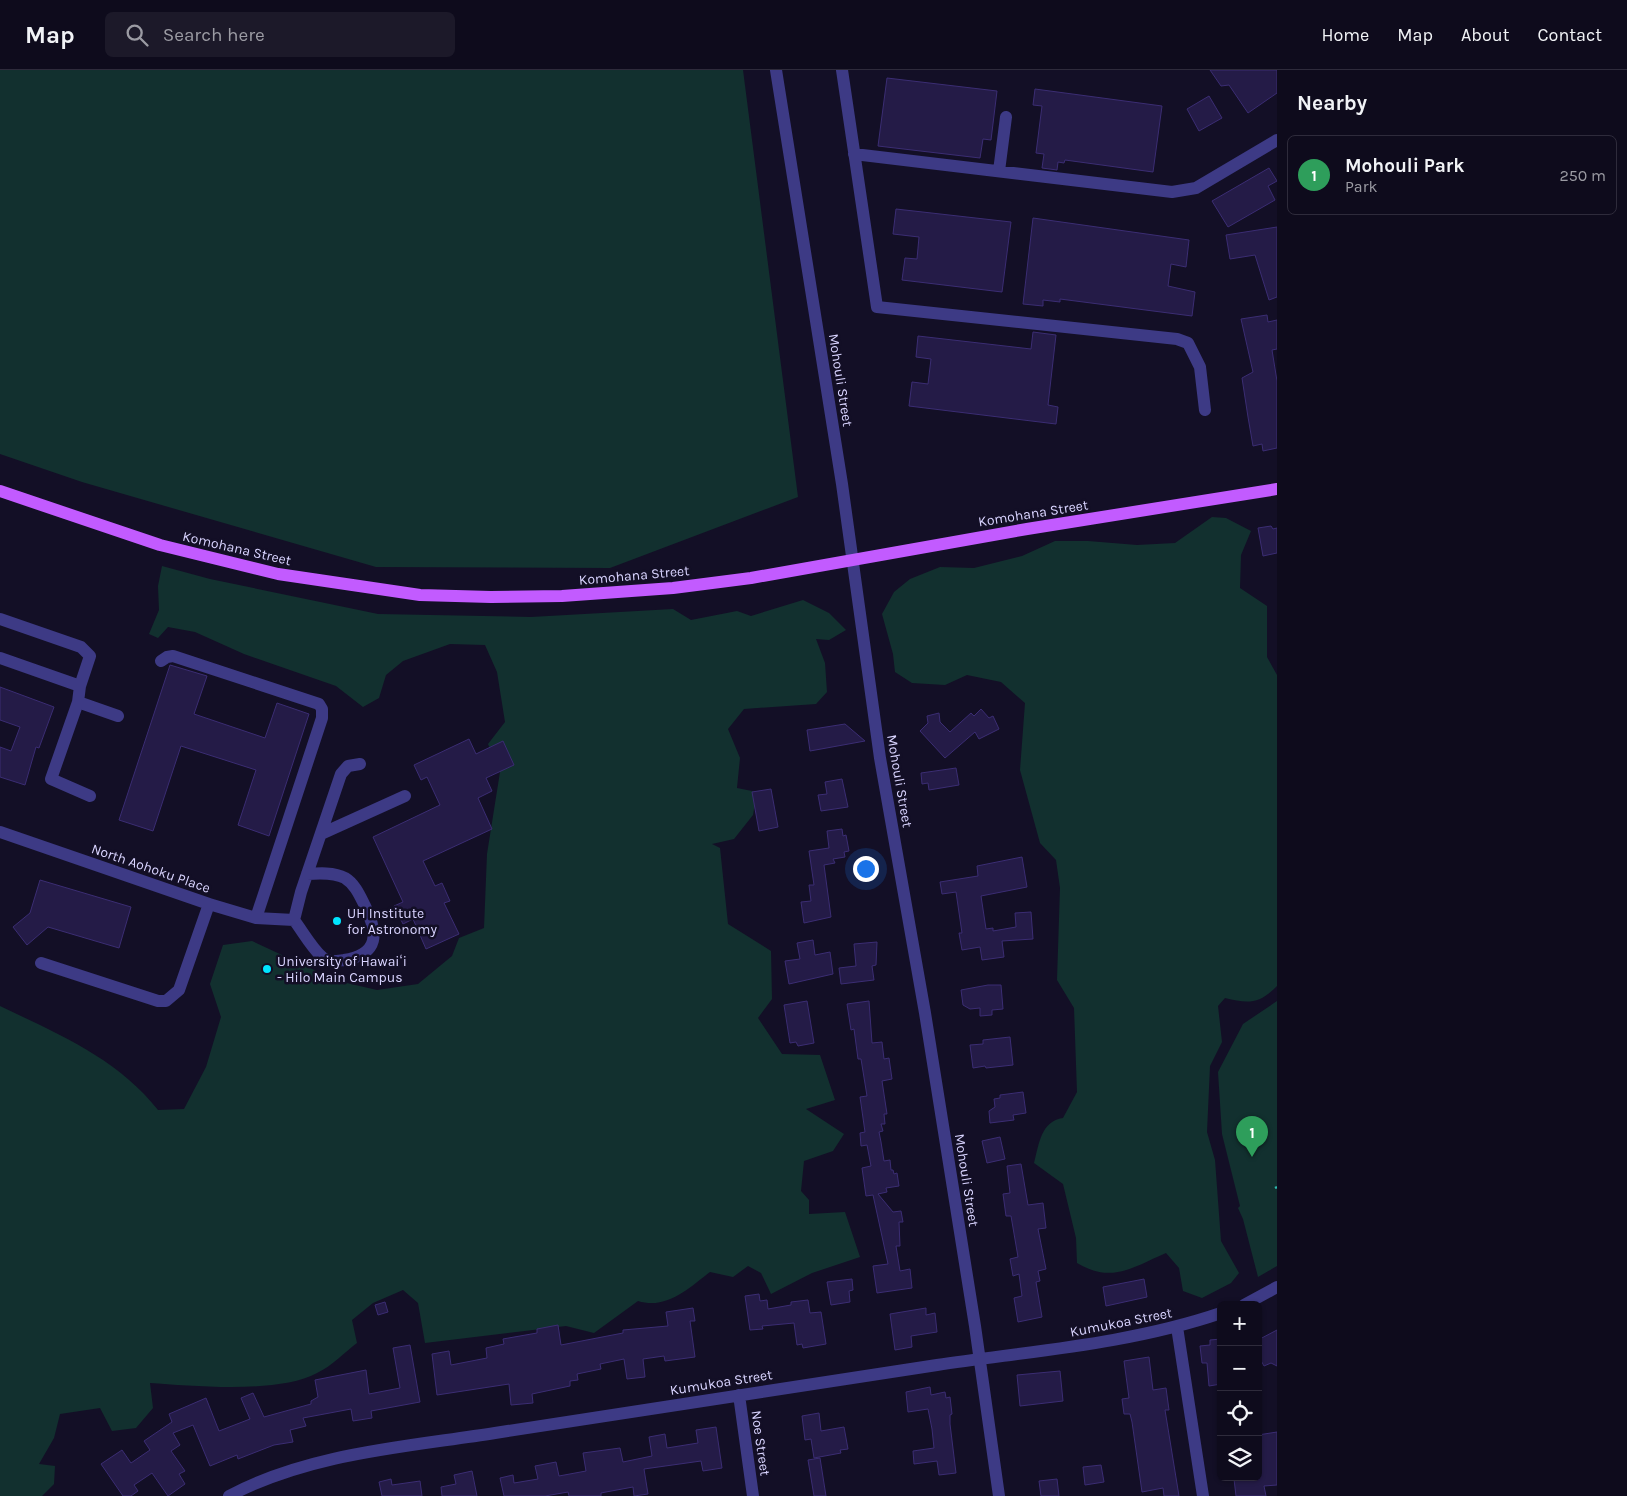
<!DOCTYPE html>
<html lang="en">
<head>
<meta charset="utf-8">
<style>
	body { margin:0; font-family:Karla,sans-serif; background:#1c1929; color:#f1f3f6 }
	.controls { position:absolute; right:15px; bottom:15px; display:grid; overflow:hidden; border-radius:8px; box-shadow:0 1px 4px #0004 }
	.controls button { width:45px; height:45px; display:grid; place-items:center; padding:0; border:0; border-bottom:1px solid #2e2b3b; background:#0e0b1c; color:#f1f3f6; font:25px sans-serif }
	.you { position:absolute; left:865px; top:798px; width:18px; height:18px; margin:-12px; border:4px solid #fff; border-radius:50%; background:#1a73e8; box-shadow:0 0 0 8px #1a73e833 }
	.badge { display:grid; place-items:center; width:32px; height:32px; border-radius:50%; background:#d93025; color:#fff; font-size:16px; font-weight:700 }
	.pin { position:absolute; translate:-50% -41px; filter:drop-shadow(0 1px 2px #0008) }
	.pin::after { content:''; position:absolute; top:26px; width:18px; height:15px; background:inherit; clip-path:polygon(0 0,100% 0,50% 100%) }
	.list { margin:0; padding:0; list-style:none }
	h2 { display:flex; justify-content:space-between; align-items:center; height:65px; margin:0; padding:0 20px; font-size:21px }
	h2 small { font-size:16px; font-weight:400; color:#9b9ba3 }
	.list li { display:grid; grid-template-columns:32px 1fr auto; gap:15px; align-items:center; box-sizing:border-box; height:80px; margin:0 10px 10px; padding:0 10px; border:1px solid #2e2b3b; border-radius:8px }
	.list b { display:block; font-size:19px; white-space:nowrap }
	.list p { margin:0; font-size:16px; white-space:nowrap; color:#9b9ba3 }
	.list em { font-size:16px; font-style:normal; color:#9b9ba3 }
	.icon { flex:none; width:28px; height:28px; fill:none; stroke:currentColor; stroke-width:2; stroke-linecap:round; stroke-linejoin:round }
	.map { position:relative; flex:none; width:1277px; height:1426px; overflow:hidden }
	header { display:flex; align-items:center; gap:30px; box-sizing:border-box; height:70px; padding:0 25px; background:#0e0b1c; border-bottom:1px solid #2e2b3b }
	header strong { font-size:24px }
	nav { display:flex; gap:28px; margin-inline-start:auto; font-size:18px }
	.search { width:350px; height:45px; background:#1c1929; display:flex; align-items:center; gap:12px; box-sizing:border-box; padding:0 18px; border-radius:8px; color:#9b9ba3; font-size:19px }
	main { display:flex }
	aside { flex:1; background:#0e0b1c }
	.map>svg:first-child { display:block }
	.green { fill:#12302f }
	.building { fill:#241b47; stroke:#3b2d73 }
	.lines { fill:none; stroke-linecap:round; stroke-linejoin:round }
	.path { stroke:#2fb8b0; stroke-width:2.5; stroke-dasharray:2.5 4; stroke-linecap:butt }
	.minor { stroke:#3d3a85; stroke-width:12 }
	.major { stroke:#c25bff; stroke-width:12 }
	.poi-dot { fill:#00e5ff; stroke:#130f26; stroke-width:2 }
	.labels { text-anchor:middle; stroke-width:5; stroke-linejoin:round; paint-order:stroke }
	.street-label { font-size:14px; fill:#d9d4ff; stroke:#130f26 }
	.poi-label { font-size:14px; fill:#d9d4ff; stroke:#130f26; text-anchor:start }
</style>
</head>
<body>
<header>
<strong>Map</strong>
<div class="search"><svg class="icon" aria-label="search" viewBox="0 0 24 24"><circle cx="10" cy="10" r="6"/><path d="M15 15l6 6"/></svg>Search here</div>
<nav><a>Home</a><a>Map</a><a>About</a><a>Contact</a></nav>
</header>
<main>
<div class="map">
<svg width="1277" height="1426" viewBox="0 0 1277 1426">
	<rect width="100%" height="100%" fill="#130f26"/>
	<path class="green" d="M 0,0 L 743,0 L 798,427 L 610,498 L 376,497 L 82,412 L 0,384 Z
		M 1212,447 L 1226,448 L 1251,461 L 1241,485 L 1240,518 L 1267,536 L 1267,587 L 1277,605 L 1277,916 C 1259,934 1249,934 1225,928 L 1218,936 L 1222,972 L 1210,996 L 1207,1062 L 1215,1090 L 1221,1171 L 1239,1203 L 1231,1213 L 1202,1228 L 1183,1221 L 1179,1198 L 1166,1183 C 1133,1197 1112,1214 1077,1193 L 1076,1168 L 1063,1114 L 1034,1093 C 1039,1074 1041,1051 1063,1048 L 1077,1022 L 1074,938 L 1057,910 L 1060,818 L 1056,790 L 1040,773 L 1020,700 L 1025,633 L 1001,612 L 967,605 L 945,615 L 912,613 L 895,602 L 893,584 L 882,544 L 894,522 L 910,509 L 940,497 L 974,498 L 1022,486 L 1055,471 L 1088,471 L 1137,475 L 1175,473 Z
		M 162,496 L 210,509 L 378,544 L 531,547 L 673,539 L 691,550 L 737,541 L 751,546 L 803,530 L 829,543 L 846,560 L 829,570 L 816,569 L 825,593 L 827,622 L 816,634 L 744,639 L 728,659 L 740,688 L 737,718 L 757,722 L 753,745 L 734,769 L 712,774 L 720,778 L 728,854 L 771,881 L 772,929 L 758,948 L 782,984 L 820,985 L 835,1030 L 806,1039 L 844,1064 L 833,1081 L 804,1091 L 801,1121 L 809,1130 L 809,1144 L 845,1142 L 860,1187 L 812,1203 L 771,1224 L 761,1203 L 748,1196 L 733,1207 L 710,1202 C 689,1218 667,1240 638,1231 L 594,1263 L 566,1256 L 425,1273 L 418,1233 L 403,1220 L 373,1233 L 352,1250 L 357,1273 C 345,1282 332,1296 317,1303 C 278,1324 195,1316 150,1313 L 153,1338 L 136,1358 L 112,1361 L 100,1338 L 60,1344 L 54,1368 L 39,1394 L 55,1396 L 54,1414 L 42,1426 L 0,1426 L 0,936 C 58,964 117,988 158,1040 L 184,1039 L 206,997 L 221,947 L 210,914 L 223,875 L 252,871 L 338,911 L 377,920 L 418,914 L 452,886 L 459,868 L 484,858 L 487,784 L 500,702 L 488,674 L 505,652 L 497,602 L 485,575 L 450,574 L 403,591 L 386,605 L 379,628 L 363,637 L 336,616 L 244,584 L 195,562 L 168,557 L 158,568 L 149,564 L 159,540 L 158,516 Z
		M 1277,931 L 1277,1196 L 1258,1207 L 1243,1149 L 1238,1138 L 1240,1136 L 1222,1064 L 1218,1002 L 1243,954 Z"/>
	<path class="building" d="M 1210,0 L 1277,0 L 1277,23 L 1248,43 L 1229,15 L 1221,16 Z
		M 887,8 L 997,21 L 991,70 L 983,69 L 980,88 L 878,76 Z
		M 1035,19 L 1162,36 L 1153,102 L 1065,90 L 1064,93 L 1058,92 L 1057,100 L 1042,98 L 1044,84 L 1036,83 L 1042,36 L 1033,35 Z
		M 1209,26 L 1222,48 L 1199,61 L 1187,39 Z
		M 1269,98 L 1277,111 L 1268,116 L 1275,130 L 1228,157 L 1212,131 Z
		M 896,139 L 1011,152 L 1002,222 L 902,210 L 905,188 L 917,189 L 919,167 L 893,164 Z
		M 1033,148 L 1189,170 L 1186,197 L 1171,194 L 1168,216 L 1195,222 L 1192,246 L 1060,229 L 1060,232 L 1043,230 L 1043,236 L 1023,234 Z
		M 1277,157 L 1277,227 L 1269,230 L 1255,185 L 1230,189 L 1226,165 Z
		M 1267,245 L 1268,252 L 1277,250 L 1277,279 L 1272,280 L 1277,311 L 1277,378 L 1263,381 L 1262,374 L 1253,376 L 1248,347 L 1242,308 L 1253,302 L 1241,249 Z
		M 1033,262 L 1056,265 L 1048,335 L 1058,337 L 1056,354 L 909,336 L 912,312 L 928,314 L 931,289 L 916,287 L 918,266 L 1031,279 Z
		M 1271,456 L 1273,459 L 1277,458 L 1277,483 L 1263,486 L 1258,458 Z
		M 170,595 L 207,606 L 194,644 L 265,668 L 277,633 L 309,644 L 269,766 L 238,755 L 256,700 L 181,676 L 153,761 L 119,750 Z
		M 0,617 L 54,637 L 39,678 L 36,677 L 25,715 L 0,707 L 0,677 L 11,681 L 20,657 L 0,650 Z
		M 981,639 L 989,648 L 993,646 L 999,659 L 979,669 L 975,662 L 945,688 L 920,661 L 928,653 L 927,646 L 939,643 L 940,652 L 950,662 L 971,643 L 974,646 Z
		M 845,654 L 865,671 L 810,681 L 807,660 Z
		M 469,669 L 476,684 L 503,671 L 514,695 L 486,708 L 492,721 L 478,728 L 492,759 L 423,791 L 435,816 L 442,813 L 450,831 L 444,833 L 459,864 L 426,879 L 413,849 L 403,854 L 394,836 L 403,832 L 373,767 L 440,735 L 427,707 L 421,710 L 414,695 Z
		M 956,698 L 959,715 L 929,720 L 928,713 L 922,714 L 921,703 Z
		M 842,709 L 848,737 L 821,741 L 818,725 L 827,724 L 825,712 Z
		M 771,719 L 778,757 L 759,761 L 752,722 Z
		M 842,759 L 843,766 L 846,765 L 849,781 L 844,782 L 845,787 L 833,789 L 835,793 L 824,795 L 831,847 L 804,853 L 801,832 L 811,831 L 809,815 L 814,815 L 809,781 L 829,778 L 827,761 Z
		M 1022,787 L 1027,817 L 981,826 L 986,859 L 993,858 L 993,861 L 1016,857 L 1015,843 L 1031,842 L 1033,869 L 1002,871 L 1004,887 L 982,890 L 980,877 L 962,880 L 959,863 L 962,863 L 956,822 L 942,824 L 940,812 L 978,806 L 977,796 Z
		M 40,810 L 131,837 L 119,878 L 48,857 L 27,875 L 13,857 L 30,843 Z
		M 813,870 L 815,885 L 830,882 L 833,904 L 789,914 L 785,891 L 800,889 L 797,873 Z
		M 877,872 L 876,895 L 872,896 L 874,910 L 841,914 L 839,898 L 856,896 L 854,874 Z
		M 988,915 L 1001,915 L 1003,939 L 992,940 L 992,945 L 980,946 L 980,938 L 970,939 L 963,935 L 961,920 Z
		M 807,931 L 814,973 L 798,976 L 796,972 L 790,973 L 784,935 Z
		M 869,931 L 872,973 L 882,972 L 884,989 L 889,988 L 892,1009 L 882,1011 L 887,1044 L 884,1044 L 885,1054 L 881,1054 L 883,1061 L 879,1062 L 881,1072 L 884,1091 L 890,1090 L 891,1100 L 893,1100 L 894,1104 L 897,1103 L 899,1116 L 886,1118 L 887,1122 L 878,1124 L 893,1142 L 901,1141 L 903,1152 L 899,1152 L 900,1176 L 896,1176 L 900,1201 L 910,1199 L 912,1218 L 877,1223 L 873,1196 L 888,1194 L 873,1125 L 866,1126 L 862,1098 L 871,1096 L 867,1075 L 861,1076 L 860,1063 L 865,1062 L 860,1027 L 867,1026 L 861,989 L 858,989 L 854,959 L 851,960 L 847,934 Z
		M 1010,967 L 1013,995 L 986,998 L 985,996 L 973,998 L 970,975 L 983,974 L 983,970 Z
		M 1023,1022 L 1026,1043 L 1013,1045 L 1014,1050 L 990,1053 L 989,1041 L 995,1037 L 994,1029 L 1000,1028 L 1000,1025 Z
		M 1000,1067 L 1005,1089 L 987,1093 L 982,1071 Z
		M 1021,1094 L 1028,1135 L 1043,1133 L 1046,1158 L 1038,1159 L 1046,1199 L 1038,1201 L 1040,1211 L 1036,1212 L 1042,1247 L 1018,1252 L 1014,1228 L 1022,1226 L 1019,1204 L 1013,1206 L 1010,1189 L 1018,1187 L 1011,1146 L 1006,1146 L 1003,1124 L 1010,1123 L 1007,1096 Z
		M 852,1209 L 853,1220 L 849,1221 L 850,1232 L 831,1235 L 827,1212 Z
		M 1144,1209 L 1147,1227 L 1106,1236 L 1103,1217 Z
		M 759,1224 L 760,1231 L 767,1230 L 768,1239 L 791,1235 L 791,1232 L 808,1230 L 810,1243 L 821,1242 L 826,1274 L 803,1278 L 802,1274 L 797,1275 L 794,1253 L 762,1256 L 763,1259 L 750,1260 L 745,1226 Z
		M 385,1232 L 388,1242 L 378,1245 L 375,1235 Z
		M 693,1238 L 695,1251 L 690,1251 L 695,1287 L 665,1291 L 664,1286 L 643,1289 L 645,1307 L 627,1309 L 624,1289 L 600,1294 L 601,1299 L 577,1304 L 578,1310 L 570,1311 L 570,1316 L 532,1324 L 533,1333 L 511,1335 L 509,1314 L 437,1325 L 432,1284 L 449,1281 L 451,1295 L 487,1288 L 486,1278 L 504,1274 L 503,1269 L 537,1263 L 537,1259 L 558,1255 L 561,1275 L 623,1263 L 623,1260 L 668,1256 L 666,1242 Z
		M 926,1238 L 926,1245 L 935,1243 L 937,1262 L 911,1266 L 912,1277 L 895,1280 L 890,1244 Z
		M 1277,1260 L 1277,1296 L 1271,1293 L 1264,1296 L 1258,1285 L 1258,1270 Z
		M 1221,1269 L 1221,1314 L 1209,1316 L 1207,1293 L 1202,1293 L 1200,1276 L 1210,1275 L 1210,1270 Z
		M 410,1275 L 420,1332 L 371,1341 L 372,1348 L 353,1351 L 351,1339 L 303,1348 L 306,1356 L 290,1360 L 293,1372 L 274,1375 L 238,1389 L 237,1385 L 210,1396 L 193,1355 L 173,1363 L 180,1375 L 171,1381 L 185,1401 L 179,1404 L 185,1414 L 168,1426 L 152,1403 L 134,1415 L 138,1421 L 131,1426 L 123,1426 L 101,1394 L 122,1380 L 131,1393 L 150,1380 L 144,1371 L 172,1352 L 169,1344 L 206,1328 L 219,1361 L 250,1349 L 241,1328 L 253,1323 L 264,1347 L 311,1334 L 311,1331 L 318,1327 L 315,1310 L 366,1300 L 369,1324 L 400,1318 L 393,1278 Z
		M 1149,1287 L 1153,1320 L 1166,1318 L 1169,1340 L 1165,1340 L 1179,1426 L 1164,1426 L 1163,1418 L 1142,1422 L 1132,1352 L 1130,1344 L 1124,1344 L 1122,1329 L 1129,1328 L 1124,1291 Z
		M 1060,1301 L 1063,1331 L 1020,1336 L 1017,1305 Z
		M 930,1317 L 931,1325 L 945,1322 L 946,1328 L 950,1327 L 952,1344 L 950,1345 L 950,1354 L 956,1403 L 939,1405 L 937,1391 L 914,1394 L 913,1381 L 934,1378 L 932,1359 L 928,1339 L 908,1342 L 906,1322 Z
		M 819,1343 L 821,1361 L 844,1357 L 848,1379 L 840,1380 L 841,1383 L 814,1388 L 811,1369 L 805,1370 L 802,1346 Z
		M 716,1357 L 722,1398 L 703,1401 L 701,1391 L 644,1399 L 648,1424 L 634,1426 L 633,1417 L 606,1422 L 601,1423 L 601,1426 L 569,1426 L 568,1422 L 545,1426 L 504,1426 L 500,1408 L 513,1405 L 514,1413 L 538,1409 L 535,1396 L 556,1392 L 559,1406 L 586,1401 L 583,1383 L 620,1378 L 623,1392 L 652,1386 L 649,1367 L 665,1364 L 667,1378 L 698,1373 L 696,1360 Z
		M 1277,1362 L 1277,1415 L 1264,1416 L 1266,1426 L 1236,1426 L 1234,1409 L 1258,1407 L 1258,1365 Z
		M 820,1388 L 826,1426 L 814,1426 L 808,1390 Z
		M 1101,1395 L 1104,1412 L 1085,1415 L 1083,1397 Z
		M 472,1401 L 477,1426 L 442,1426 L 441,1417 L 456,1414 L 454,1405 Z
		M 391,1409 L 392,1415 L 420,1411 L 422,1426 L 382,1426 L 379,1412 Z
		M 1057,1409 L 1059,1426 L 1041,1426 L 1039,1411 Z"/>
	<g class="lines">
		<path class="path" d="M 1275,1118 L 1277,1117"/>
		<path class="minor" d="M 776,0 L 842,414 L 880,688 L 925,943 L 975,1256 L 999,1426
			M 842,0 L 877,237 L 1177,269 L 1188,273 L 1200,297 L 1205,340
			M 854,84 L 1172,122 L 1196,118 L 1277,70
			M 999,101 L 1006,47
			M 0,549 L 81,577 L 90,586 L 80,616 L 0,588
			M 161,591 L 167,587 L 173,586 L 319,634 L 322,639 L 322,648 L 256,848
			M 80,616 L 78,632 L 51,709 L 90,726
			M 78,632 L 118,646
			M 0,762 L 209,834 L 256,848 L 294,850
			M 321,764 L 405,726
			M 307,804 C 319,803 334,802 345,808 C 355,814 360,826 365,836 C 378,863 380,884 344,890 C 336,891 328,893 322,887 C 311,877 303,862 294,850 L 301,822 L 341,704 L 348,696 L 360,694
			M 41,893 L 158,931 L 166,931 L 179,920 L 209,834
			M 1244,1235 L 1277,1217
			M 1177,1257 L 1203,1426
			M 739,1325 L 753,1426
			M 229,1426 C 310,1383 406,1377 495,1363 C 642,1340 789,1317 937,1295 C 1031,1281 1130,1274 1221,1243"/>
		<path class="major" d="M 0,421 L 160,475 L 278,504 L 420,525 L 491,527 L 562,526 L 673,518 L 751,508 L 1027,459 L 1277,419"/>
	</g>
	<g class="poi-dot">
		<circle cx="337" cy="851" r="5"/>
		<circle cx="267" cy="899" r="5"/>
	</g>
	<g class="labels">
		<g class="street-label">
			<text transform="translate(841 310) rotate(81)" y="5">Mohouli Street</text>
			<text transform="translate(1033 443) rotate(-9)" y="5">Komohana Street</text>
			<text transform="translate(237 478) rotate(13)" y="5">Komohana Street</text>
			<text transform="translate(634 505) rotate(-5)" y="5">Komohana Street</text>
			<text transform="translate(900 711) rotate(80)" y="5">Mohouli Street</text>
			<text transform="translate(151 798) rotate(19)" y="5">North Aohoku Place</text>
			<text transform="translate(967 1110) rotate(81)" y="5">Mohouli Street</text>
			<text transform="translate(1121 1252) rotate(-11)" y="5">Kumukoa Street</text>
			<text transform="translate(721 1312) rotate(-9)" y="5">Kumukoa Street</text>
			<text transform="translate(761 1373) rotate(82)" y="5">Noe Street</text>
		</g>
		<g class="poi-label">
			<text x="347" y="848">UH Institute<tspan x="347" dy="16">for Astronomy</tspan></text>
			<text x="277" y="896">University of Hawaiʻi<tspan x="277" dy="16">- Hilo Main Campus</tspan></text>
		</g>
	</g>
</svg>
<div class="controls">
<button>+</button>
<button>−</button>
<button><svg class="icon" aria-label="locate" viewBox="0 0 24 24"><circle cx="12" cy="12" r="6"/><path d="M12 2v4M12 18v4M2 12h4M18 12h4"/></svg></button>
<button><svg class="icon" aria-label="layers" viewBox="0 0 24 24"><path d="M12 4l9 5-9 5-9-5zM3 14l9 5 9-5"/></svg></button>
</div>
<div class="you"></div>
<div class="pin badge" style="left:1252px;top:1087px;background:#2e9e5b">1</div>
</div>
<aside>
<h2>Nearby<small></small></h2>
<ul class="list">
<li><span class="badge" style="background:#2e9e5b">1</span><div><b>Mohouli Park</b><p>Park</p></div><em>250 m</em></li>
</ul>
</aside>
</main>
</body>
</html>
